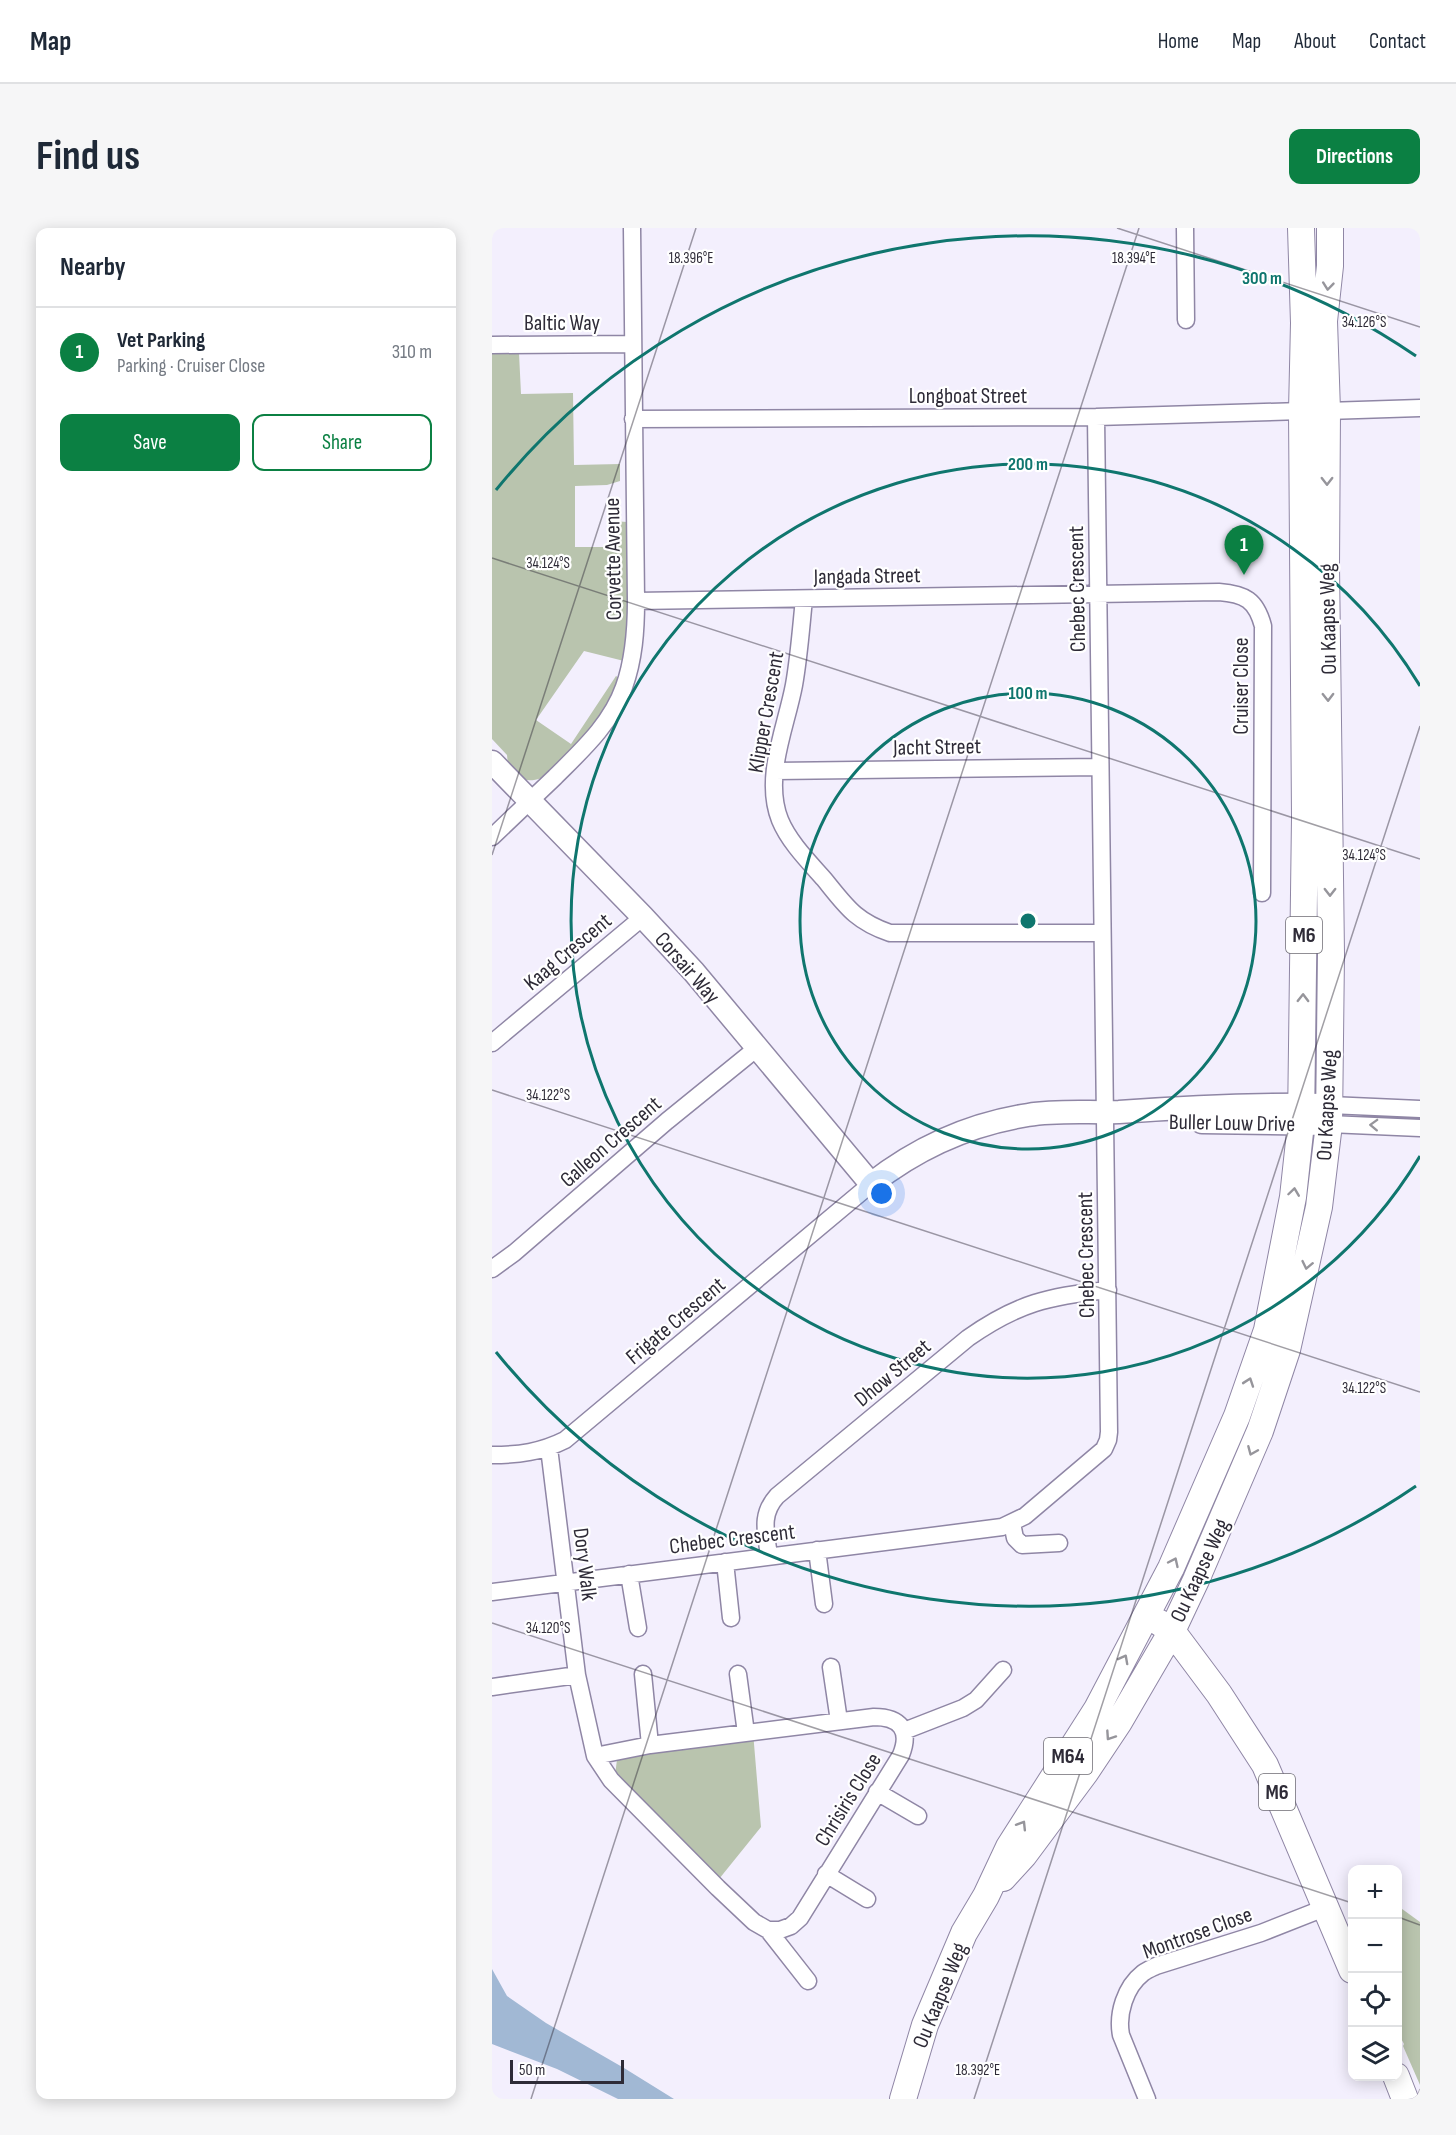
<!DOCTYPE html>
<html lang="en">
<head>
<meta charset="utf-8">
<style>
	body { margin:0; font-family:"Sofia Sans Condensed",sans-serif; background:#f6f6f7; color:#1f2937 }
	.controls { position:absolute; right:18px; bottom:18px; display:grid; overflow:hidden; border-radius:12px; box-shadow:0 3px 15px #0003 }
	.controls button { width:54px; height:54px; display:grid; place-items:center; padding:0; border:0; border-bottom:2px solid #e0e1e3; background:#fff; color:#1f2937; font:30px sans-serif }
	.scale { position:absolute; left:18px; bottom:15px; width:114px; box-sizing:border-box; padding-left:6px; border:3px solid #2e2b37; border-top:0; font-size:16px; line-height:21px; white-space:nowrap; color:#2e2b37; -webkit-text-stroke:4px #fff; paint-order:stroke }
	.you { position:absolute; left:390px; top:966px; width:21px; height:21px; margin:-15px; border:4px solid #fff; border-radius:50%; background:#1a73e8; box-shadow:0 0 0 9px #1a73e833 }
	.badge { display:grid; place-items:center; width:39px; height:39px; border-radius:50%; background:#0b8043; color:#fff; font-size:20px; font-weight:700 }
	.pin { position:absolute; translate:-50% -50px; filter:drop-shadow(0 2px 3px #0008) }
	.pin::after { content:''; position:absolute; top:32px; width:21px; height:18px; background:inherit; clip-path:polygon(0 0,100% 0,50% 100%) }
	.list { margin:0; padding:0; list-style:none }
	h2 { display:flex; justify-content:space-between; align-items:center; height:78px; margin:0; padding:0 24px; font-size:26px }
	h2 small { font-size:20px; font-weight:400; color:#747a83 }
	.list li { display:grid; grid-template-columns:39px 1fr auto; gap:18px; align-items:center; box-sizing:border-box; height:90px; padding:0 24px; border-top:2px solid #e0e1e3 }
	.list b { display:block; font-size:22px; white-space:nowrap }
	.list p { margin:0; font-size:20px; white-space:nowrap; color:#747a83 }
	.list em { font-size:20px; font-style:normal; color:#747a83 }
	.actions { display:flex; gap:12px; padding:18px 24px }
	.actions a { flex:1; padding:14px 0; border:2px solid #0b8043; border-radius:12px; text-align:center; font-size:21px; color:#0b8043 }
	.actions .main { background:#0b8043; color:#fff }
	.icon { flex:none; width:33px; height:33px; fill:none; stroke:currentColor; stroke-width:2; stroke-linecap:round; stroke-linejoin:round }
	.map { position:relative; flex:none; width:928px; height:1871px; overflow:hidden; border-radius:12px }
	header { display:flex; align-items:center; gap:36px; box-sizing:border-box; height:84px; padding:0 30px; background:#fff; border-bottom:2px solid #e0e1e3 }
	header strong { font-size:28px }
	nav { display:flex; gap:33px; margin-inline-start:auto; font-size:21px }
	.intro { display:flex; align-items:center; justify-content:space-between; box-sizing:border-box; height:144px; padding:0 36px }
	h1 { margin:0; font-size:42px }
	.button { padding:15px 27px; border-radius:12px; background:#0b8043; color:#fff; font-size:21px; font-weight:700 }
	main { display:flex; gap:36px; padding:0 36px }
	aside { flex:1; background:#fff; border-radius:12px; box-shadow:0 3px 15px #0003 }
	.map>svg:first-child { display:block }
	.green { fill:#b9c4ae }
	.water { fill:#a1b8d4 }
	.lines { fill:none; stroke-linecap:round; stroke-linejoin:round }
	.street-casing { stroke:#8f86a5; stroke-width:19 }
	.secondary-casing { stroke:#8f86a5; stroke-width:25 }
	.primary-casing { stroke:#8f86a5; stroke-width:28 }
	.street { stroke:#fff; stroke-width:16 }
	.secondary { stroke:#fff; stroke-width:22 }
	.primary { stroke:#fff; stroke-width:26 }
	.oneway { stroke:#96959b }
	.ticks { fill:none; stroke:#2e2b37; stroke-width:1.5; stroke-opacity:0.45 }
	.ring { fill:none; stroke:#0f766e; stroke-width:3 }
	.labels { text-anchor:middle; stroke-width:4.5; stroke-linejoin:round; paint-order:stroke }
	.shield { fill:#fff; stroke:#6d6b73; stroke-width:1.5 }
	.shield-label { font-size:21px; font-weight:bold; fill:#2e2b37 }
	.street-label { font-size:22px; fill:#2e2b37; stroke:#fff }
	.ticks-label { font-size:15px; text-anchor:middle; fill:#2e2b37; stroke:#fff; stroke-width:4.5; stroke-linejoin:round; paint-order:stroke }
	.centre { fill:#0f766e; stroke:#fff; stroke-width:3 }
	.ring-label { font-size:18px; text-anchor:middle; font-weight:bold; fill:#0f766e; stroke:#fff; stroke-width:4.5; stroke-linejoin:round; paint-order:stroke }
</style>
</head>
<body>
<header>
<strong>Map</strong>
<nav><a>Home</a><a>Map</a><a>About</a><a>Contact</a></nav>
</header>
<div class="intro"><h1>Find us</h1><a class="button">Directions</a></div>
<main>
<aside>
<h2>Nearby<small></small></h2>
<ul class="list">
<li><span class="badge">1</span><div><b>Vet Parking</b><p>Parking · Cruiser Close</p></div><em>310 m</em></li>
</ul>
<div class="actions"><a class="main">Save</a><a>Share</a></div>
</aside>
<div class="map">
<svg width="928" height="1871" viewBox="0 0 928 1871">
	<rect width="100%" height="100%" fill="#f3effd"/>
	<path class="green" d="M 0,125 L 27,125 L 29,166 L 81,165 L 82,237 L 128,236 L 128,253 L 115,257 L 83,258 L 83,319 L 121,319 L 121,293 L 135,294 L 136,408 L 132,433 L 92,423 L 44,492 L 79,516 L 124,448 L 127,450 C 115,492 80,521 50,550 C 31,556 29,550 16,537 L 15,527 L 0,511 Z
		M 261,1504 L 269,1599 L 223,1656 L 123,1547 L 126,1524 Z
		M 906,1678 L 928,1694 L 928,1857 L 911,1818 L 912,1816 L 906,1805 Z"/>
	<path class="water" d="M 0,1741 L 15,1768 L 54,1795 L 132,1840 L 182,1871 L 126,1871 L 65,1841 L 0,1816 Z"/>
	<g class="lines">
		<g class="street-casing">
			<path id="street" d="M 693,0 L 694,92
				M 0,117 L 140,116
				M 835,183 L 928,180
				M 141,191 L 604,189 L 810,183
				M 312,371 C 309,400 307,429 302,457 C 294,500 271,549 288,592 C 297,614 317,634 332,651 C 354,678 363,693 398,705 L 609,705
				M 144,373 L 727,364 C 753,366 764,372 771,398 L 770,665
				M 283,543 L 608,539
				M 0,609 C 21,589 42,569 63,549 C 90,522 119,496 132,459 C 142,431 144,403 144,373 L 140,0
				M 0,815 L 151,689
				M 838,877 L 928,881
				M 837,896 L 928,900
				M 0,1041 L 22,1025 L 175,893 L 265,820
				M 57,1220 L 85,1447 L 103,1528 L 119,1552 L 226,1660 L 262,1694 L 276,1702 L 288,1702 L 299,1698 L 308,1690 L 409,1527 C 419,1502 408,1489 382,1489 L 158,1517 L 103,1528
				M 0,1227 C 27,1227 49,1224 73,1212 L 379,956
				M 520,1295 L 523,1310 L 530,1317 L 567,1315
				M 325,1322 L 332,1376
				M 277,1328 C 274,1304 268,1287 285,1268 L 476,1110 C 526,1075 557,1068 616,1062
				M 233,1334 L 239,1390
				M 137,1346 L 146,1400
				M 0,1364 L 510,1299 L 533,1288 L 612,1221 L 616,1212 L 617,1204 L 604,189
				M 339,1439 L 347,1493
				M 151,1446 L 158,1517
				M 246,1446 L 254,1505
				M 0,1459 L 85,1447
				M 412,1503 L 471,1480 L 484,1472 L 511,1442
				M 385,1564 L 426,1588
				M 334,1646 L 375,1671
				M 276,1702 L 316,1753
				M 655,1871 L 629,1807 C 625,1786 633,1759 651,1745 C 655,1742 660,1740 664,1738 L 769,1705 L 835,1679"/>
		</g>
		<g class="secondary-casing">
			<path id="secondary" d="M 0,534 L 151,689 L 202,744 L 379,956 C 425,920 478,896 536,887 C 566,882 597,885 627,884 C 697,879 768,876 838,877
				M 710,894 L 837,896"/>
		</g>
		<g class="primary-casing">
			<path id="primary" d="M 668,1395 L 680,1403 L 727,1466 L 773,1537 L 860,1742
				M 511,1650 L 532,1627 L 593,1545 L 627,1494 L 680,1403 L 704,1352 L 768,1203 L 795,1122 L 827,979 L 837,896 L 839,726 L 834,339 L 835,183 L 832,93 L 838,38 L 838,0
				M 904,1848 L 913,1871
				M 411,1871 L 433,1797 L 472,1705 L 494,1668 L 517,1619 L 605,1481 L 679,1340 L 745,1188 L 775,1102 L 801,969 L 809,895 L 813,589 L 810,183 L 812,95 L 809,0"/>
		</g>
		<use href="#street" class="street"/>
		<use href="#secondary" class="secondary"/>
		<use href="#primary" class="primary"/>
	</g>
	<defs><path id="oneway-chevron" d="M-2-3.5L2.5 0L-2 3.5" fill="none" stroke-width="1.6" stroke-linecap="round" stroke-linejoin="round" transform="scale(1.5)"/></defs>
	<g class="oneway">
		<use href="#oneway-chevron" transform="translate(836 58) rotate(96)"/>
		<use href="#oneway-chevron" transform="translate(835 253) rotate(90)"/>
		<use href="#oneway-chevron" transform="translate(836 469) rotate(89)"/>
		<use href="#oneway-chevron" transform="translate(838 664) rotate(90)"/>
		<use href="#oneway-chevron" transform="translate(811 770) rotate(-89)"/>
		<use href="#oneway-chevron" transform="translate(882 897) rotate(-178)"/>
		<use href="#oneway-chevron" transform="translate(802 964) rotate(-82)"/>
		<use href="#oneway-chevron" transform="translate(815 1037) rotate(102)"/>
		<use href="#oneway-chevron" transform="translate(757 1154) rotate(-71)"/>
		<use href="#oneway-chevron" transform="translate(760 1223) rotate(113)"/>
		<use href="#oneway-chevron" transform="translate(682 1334) rotate(-65)"/>
		<use href="#oneway-chevron" transform="translate(632 1431) rotate(-62)"/>
		<use href="#oneway-chevron" transform="translate(618 1508) rotate(124)"/>
		<use href="#oneway-chevron" transform="translate(530 1597) rotate(-58)"/>
	</g>
	<path class="ticks" d="M 625,0 L 928,99M 0,330 L 928,631M 0,627 L 204,0M 0,862 L 928,1164M 0,1395 L 860,1675M 906,1689 L 928,1697M 39,1871 L 647,0M 482,1871 L 928,498M 925,1871 L 928,1861"/>
	<g class="ring">
		<circle cx="536" cy="693" r="228"/>
		<path d="M928 928A457 457 0 1 1 928 458"/>
		<path d="M924 1258A685 685 0 0 1 4 1124M4 262A685 685 0 0 1 924 128"/>
	</g>
	<g class="labels">
		<g class="shield">
			<rect x="794" y="689" width="36" height="36" rx="4.5"/>
			<rect x="552" y="1510" width="48" height="36" rx="4.5"/>
			<rect x="767" y="1546" width="36" height="36" rx="4.5"/>
		</g>
		<g class="shield-label">
			<text x="812" y="714">M6</text>
			<text x="576" y="1535">M64</text>
			<text x="785" y="1571">M6</text>
		</g>
		<g class="street-label">
			<text x="70" y="102">Baltic Way</text>
			<text x="476" y="175">Longboat Street</text>
			<text transform="translate(120 331) rotate(-91)" y="8">Corvette Avenue</text>
			<text transform="translate(375 347) rotate(-1)" y="8">Jangada Street</text>
			<text transform="translate(584 361) rotate(-91)" y="8">Chebec Crescent</text>
			<text transform="translate(835 391) rotate(-91)" y="8">Ou Kaapse Weg</text>
			<text transform="translate(748 458) rotate(-90)" y="8">Cruiser Close</text>
			<text transform="translate(273 484) rotate(-80)" y="8">Klipper Crescent</text>
			<text transform="translate(445 518) rotate(-1)" y="8">Jacht Street</text>
			<text transform="translate(75 723) rotate(-40)" y="8">Kaag Crescent</text>
			<text transform="translate(196 739) rotate(49)" y="8">Corsair Way</text>
			<text transform="translate(834 877) rotate(-87)" y="8">Ou Kaapse Weg</text>
			<text transform="translate(740 894) rotate(1)" y="8">Buller Louw Drive</text>
			<text transform="translate(118 913) rotate(-41)" y="8">Galleon Crescent</text>
			<text transform="translate(593 1027) rotate(-91)" y="8">Chebec Crescent</text>
			<text transform="translate(183 1092) rotate(-40)" y="8">Frigate Crescent</text>
			<text transform="translate(400 1144) rotate(-40)" y="8">Dhow Street</text>
			<text transform="translate(240 1310) rotate(-7)" y="8">Chebec Crescent</text>
			<text transform="translate(94 1336) rotate(83)" y="8">Dory Walk</text>
			<text transform="translate(707 1342) rotate(-65)" y="8">Ou Kaapse Weg</text>
			<text transform="translate(355 1571) rotate(-58)" y="8">Chrisiris Close</text>
			<text transform="translate(705 1704) rotate(-20)" y="8">Montrose Close</text>
			<text transform="translate(447 1767) rotate(-68)" y="8">Ou Kaapse Weg</text>
		</g>
	</g>
	<g class="ticks-label">
		<text x="199" y="35">18.396°E</text>
		<text x="642" y="35">18.394°E</text>
		<text x="872" y="99">34.126°S</text>
		<text x="56" y="340">34.124°S</text>
		<text x="872" y="632">34.124°S</text>
		<text x="56" y="872">34.122°S</text>
		<text x="872" y="1165">34.122°S</text>
		<text x="56" y="1405">34.120°S</text>
		<text x="486" y="1847">18.392°E</text>
	</g>
	<circle cx="536" cy="693" r="9" class="centre"/>
	<g class="ring-label">
		<text x="770" y="56">300 m</text>
		<text x="536" y="242">200 m</text>
		<text x="536" y="471">100 m</text>
	</g>
</svg>
<div class="controls">
<button>+</button>
<button>−</button>
<button><svg class="icon" aria-label="locate" viewBox="0 0 24 24"><circle cx="12" cy="12" r="6"/><path d="M12 2v4M12 18v4M2 12h4M18 12h4"/></svg></button>
<button><svg class="icon" aria-label="layers" viewBox="0 0 24 24"><path d="M12 4l9 5-9 5-9-5zM3 14l9 5 9-5"/></svg></button>
</div>
<div class="scale">50 m</div>
<div class="you"></div>
<div class="pin badge" style="left:752px;top:347px">1</div>
</div>
</main>
</body>
</html>
